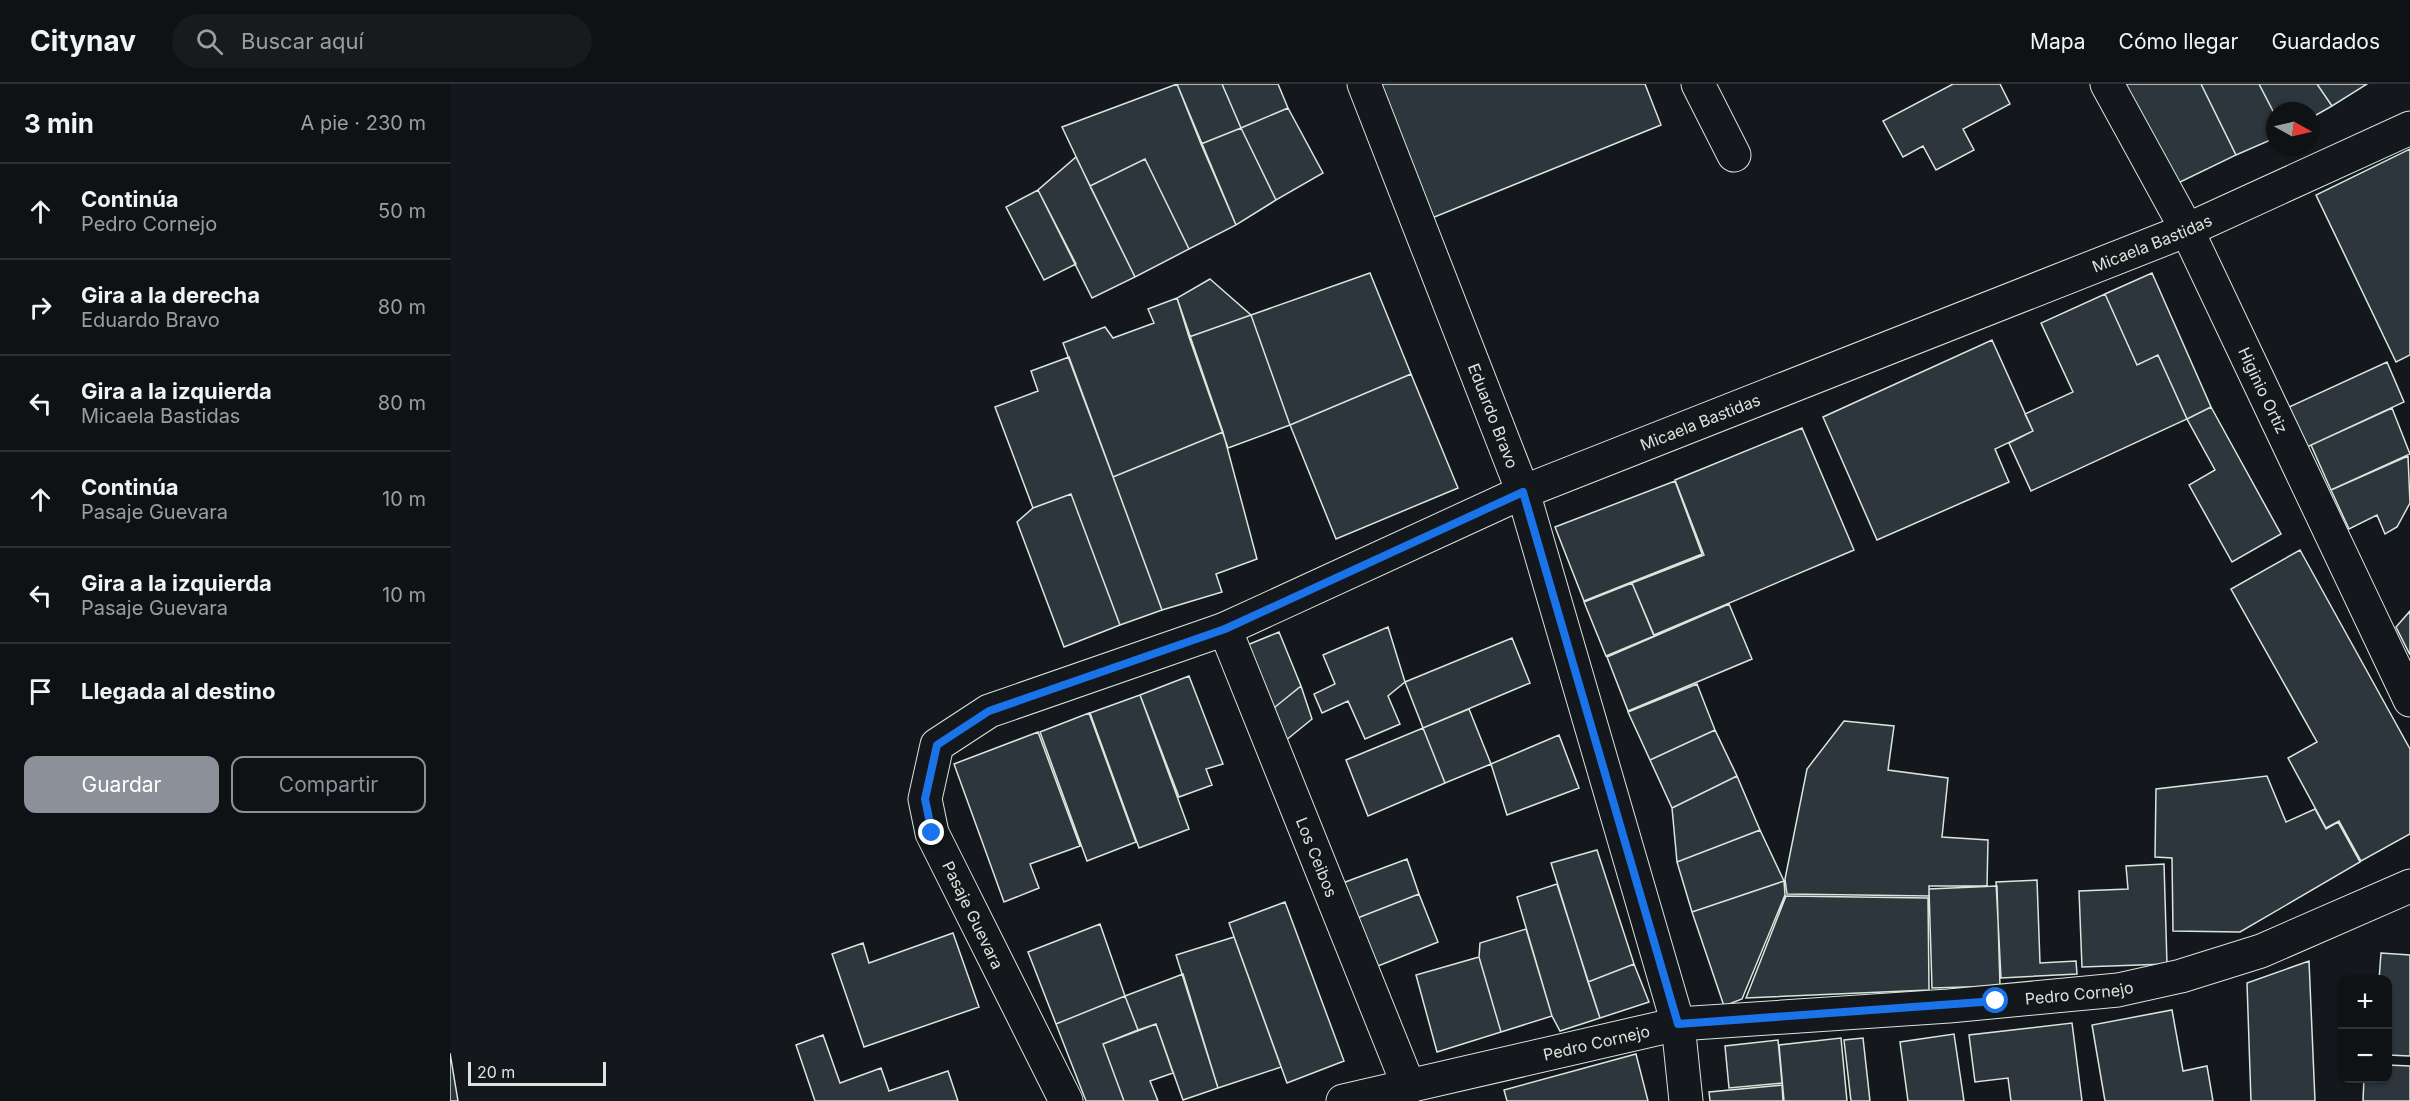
<!DOCTYPE html>
<html lang="es">
<head>
<meta charset="utf-8">
<style>
	body { margin:0; font-family:Inter,sans-serif; background:#181b1e; color:#f1f3f6 }
	.controls { position:absolute; right:18px; bottom:18px; display:grid; overflow:hidden; border-radius:12px; box-shadow:0 2px 4px #0004 }
	.controls button { width:54px; height:54px; display:grid; place-items:center; padding:0; border:0; border-bottom:2px solid #2f3234; background:#0f1215; color:#f1f3f6; font:30px sans-serif }
	.compass { position:absolute; left:1816px; top:18px; width:54px; height:54px; border-radius:50%; background:#0f1215; box-shadow:0 2px 4px #0004; rotate:98deg }
	.scale { position:absolute; left:18px; bottom:15px; width:138px; box-sizing:border-box; padding-left:6px; border:3px solid #d8e6dc; border-top:0; font-size:16px; line-height:21px; white-space:nowrap; color:#d8e6dc; -webkit-text-stroke:4px #14181c; paint-order:stroke }
	.stop { position:absolute; width:18px; height:18px; margin:-14px; border:4px solid #1a73e8; border-radius:50%; background:#fff }
	.stop.end { background:#1a73e8; border-color:#fff; box-shadow:0 2px 6px #0008 }
	.list { margin:0; padding:0; list-style:none }
	h2 { display:flex; justify-content:space-between; align-items:center; height:78px; margin:0; padding:0 24px; font-size:26px }
	h2 small { font-size:20px; font-weight:400; color:#9b9ea0 }
	.list li { display:grid; grid-template-columns:39px 1fr auto; gap:18px; align-items:center; box-sizing:border-box; height:96px; padding:0 24px; border-top:2px solid #2f3234 }
	.list b { display:block; font-size:22px; white-space:nowrap }
	.list p { margin:0; font-size:20px; white-space:nowrap; color:#9b9ea0 }
	.list em { font-size:20px; font-style:normal; color:#9b9ea0 }
	.actions { display:flex; gap:12px; padding:18px 24px }
	.actions a { flex:1; padding:14px 0; border:2px solid #8c9099; border-radius:12px; text-align:center; font-size:21px; color:#8c9099 }
	.actions .main { background:#8c9099; color:#fff }
	.icon { flex:none; width:33px; height:33px; fill:none; stroke:currentColor; stroke-width:2; stroke-linecap:round; stroke-linejoin:round }
	.map { position:relative; flex:none; width:1960px; height:1017px; overflow:hidden }
	header { display:flex; align-items:center; gap:36px; box-sizing:border-box; height:84px; padding:0 30px; background:#0f1215; border-bottom:2px solid #2f3234 }
	header strong { font-size:28px }
	nav { display:flex; gap:33px; margin-inline-start:auto; font-size:21px }
	.search { width:420px; height:54px; background:#181b1e; display:flex; align-items:center; gap:15px; box-sizing:border-box; padding:0 21px; border-radius:33px; color:#9b9ea0; font-size:22px }
	main { display:flex }
	aside { flex:1; background:#0f1215 }
	.map>svg:first-child { display:block }
	.building { fill:#2c363c; stroke:#d8e6dc; stroke-width:1.5 }
	.lines { fill:none; stroke-linecap:round; stroke-linejoin:round }
	.street-casing { stroke:#d8e6dc; stroke-width:35 }
	.street { stroke:#14181c; stroke-width:33 }
	.route { stroke:#1a73e8; stroke-width:8 }
	.labels { text-anchor:middle; stroke-width:4.5; stroke-linejoin:round; paint-order:stroke }
	.street-label { font-size:16px; fill:#d8e6dc; stroke:#14181c }
</style>
</head>
<body>
<header>
<strong>Citynav</strong>
<div class="search"><svg class="icon" aria-label="search" viewBox="0 0 24 24"><circle cx="10" cy="10" r="6"/><path d="M15 15l6 6"/></svg>Buscar aquí</div>
<nav><a>Mapa</a><a>Cómo llegar</a><a>Guardados</a></nav>
</header>
<main>
<aside>
<h2>3 min<small>A pie · 230 m</small></h2>
<ul class="list">
<li><svg class="icon" aria-label="ahead" viewBox="0 0 24 24"><path d="M12 20V5M6 11l6-6 6 6"/></svg><div><b>Continúa</b><p>Pedro Cornejo</p></div><em>50 m</em></li>
<li><svg class="icon" aria-label="right" viewBox="0 0 24 24"><path d="M7 20v-9h11M14 6l5 5-5 5"/></svg><div><b>Gira a la derecha</b><p>Eduardo Bravo</p></div><em>80 m</em></li>
<li><svg class="icon" aria-label="left" viewBox="0 0 24 24"><path d="M17 20v-9H6M10 6l-5 5 5 5"/></svg><div><b>Gira a la izquierda</b><p>Micaela Bastidas</p></div><em>80 m</em></li>
<li><svg class="icon" aria-label="ahead" viewBox="0 0 24 24"><path d="M12 20V5M6 11l6-6 6 6"/></svg><div><b>Continúa</b><p>Pasaje Guevara</p></div><em>10 m</em></li>
<li><svg class="icon" aria-label="left" viewBox="0 0 24 24"><path d="M17 20v-9H6M10 6l-5 5 5 5"/></svg><div><b>Gira a la izquierda</b><p>Pasaje Guevara</p></div><em>10 m</em></li>
<li><svg class="icon" aria-label="arrive" viewBox="0 0 24 24"><path d="M6 21V4h12l-3 4 3 4H6"/></svg><div><b>Llegada al destino</b></div></li>
</ul>
<div class="actions"><a class="main">Guardar</a><a>Compartir</a></div>
</aside>
<div class="map">
<svg width="1960" height="1017" viewBox="0 0 1960 1017">
	<rect width="100%" height="100%" fill="#14181c"/>
	<path class="building" d="M 727,0 L 772,0 L 791,44 L 751,60 Z
		M 727,0 L 786,141 L 739,165 L 695,75 L 640,102 L 612,43 Z
		M 772,0 L 828,0 L 838,24 L 791,44 Z
		M 929,0 L 1195,0 L 1211,41 L 982,134 Z
		M 1503,0 L 1550,0 L 1560,20 L 1513,45 L 1524,66 L 1486,86 L 1473,62 L 1453,73 L 1433,37 Z
		M 1674,0 L 1751,0 L 1786,71 L 1724,101 Z
		M 1751,0 L 1809,0 L 1825,31 L 1825,54 L 1786,71 Z
		M 1809,0 L 1867,0 L 1882,22 L 1861,34 L 1861,27 L 1825,27 L 1825,31 Z
		M 1867,0 L 1917,0 L 1882,22 Z
		M 838,24 L 873,89 L 826,116 L 791,44 Z
		M 791,44 L 826,116 L 786,141 L 751,60 Z
		M 1960,65 L 1960,271 L 1946,278 L 1866,111 Z
		M 626,73 L 685,193 L 642,214 L 588,106 Z
		M 695,75 L 739,165 L 685,193 L 640,102 Z
		M 588,106 L 626,180 L 594,196 L 556,123 Z
		M 920,189 L 961,290 L 840,341 L 801,231 Z
		M 1702,189 L 1761,323 L 1737,335 L 1708,271 L 1687,281 L 1655,210 Z
		M 760,195 L 801,231 L 739,253 L 727,214 Z
		M 1655,210 L 1687,281 L 1708,271 L 1737,335 L 1581,407 L 1559,359 L 1583,347 L 1575,330 L 1623,308 L 1591,239 Z
		M 727,214 L 773,348 L 663,393 L 613,259 L 655,243 L 663,254 L 704,239 L 698,225 Z
		M 801,231 L 840,341 L 778,364 L 739,253 Z
		M 1542,256 L 1583,347 L 1545,365 L 1559,398 L 1427,456 L 1373,333 Z
		M 619,273 L 712,526 L 670,541 L 621,410 L 583,424 L 545,323 L 588,307 L 581,287 Z
		M 1937,278 L 1954,318 L 1857,363 L 1839,323 Z
		M 961,290 L 1008,404 L 886,455 L 840,341 Z
		M 1761,323 L 1831,450 L 1782,478 L 1739,401 L 1765,386 L 1737,335 Z
		M 1942,324 L 1960,370 L 1881,406 L 1861,361 Z
		M 1352,344 L 1404,466 L 1204,551 L 1182,499 L 1254,471 L 1225,396 Z
		M 773,348 L 807,475 L 766,490 L 772,508 L 712,526 L 663,393 Z
		M 1958,372 L 1960,419 L 1947,443 L 1935,450 L 1927,431 L 1899,445 L 1881,406 Z
		M 1225,397 L 1252,470 L 1134,517 L 1105,443 Z
		M 621,410 L 670,541 L 614,563 L 567,438 L 583,424 Z
		M 1850,466 L 1960,665 L 1960,750 L 1911,777 L 1889,737 L 1876,744 L 1838,674 L 1867,658 L 1781,505 Z
		M 1182,499 L 1204,552 L 1156,572 L 1134,518 Z
		M 1279,520 L 1302,575 L 1178,627 L 1157,573 Z
		M 1960,527 L 1960,571 L 1946,543 Z
		M 938,543 L 955,598 L 938,612 L 950,640 L 915,655 L 898,617 L 872,629 L 864,610 L 885,600 L 873,571 Z
		M 829,548 L 851,602 L 814,632 L 790,564 Z
		M 1062,554 L 1080,599 L 973,644 L 955,598 Z
		M 739,592 L 773,680 L 756,685 L 762,701 L 729,713 L 690,611 Z
		M 1247,600 L 1265,646 L 1200,676 L 1178,628 Z
		M 851,602 L 862,635 L 835,657 L 814,632 Z
		M 690,611 L 739,745 L 689,764 L 640,629 Z
		M 1019,625 L 1041,680 L 995,699 L 973,644 Z
		M 639,629 L 686,758 L 637,777 L 590,648 Z
		M 1394,637 L 1444,642 L 1438,686 L 1498,694 L 1492,753 L 1538,756 L 1537,802 L 1479,802 L 1479,812 L 1337,810 L 1335,795 L 1357,685 Z
		M 973,644 L 995,699 L 918,732 L 896,676 Z
		M 1265,646 L 1287,692 L 1222,724 L 1200,676 Z
		M 588,648 L 630,762 L 580,780 L 589,804 L 554,818 L 504,680 Z
		M 1109,651 L 1129,704 L 1057,731 L 1041,680 Z
		M 1287,692 L 1310,746 L 1227,778 L 1222,724 Z
		M 1817,692 L 1836,738 L 1865,725 L 1876,745 L 1888,738 L 1910,778 L 1790,848 L 1723,847 L 1722,774 L 1705,773 L 1706,705 Z
		M 1310,746 L 1334,797 L 1242,828 L 1227,778 Z
		M 1147,766 L 1184,880 L 1138,898 L 1101,779 Z
		M 957,775 L 969,810 L 905,835 L 890,800 Z
		M 1714,780 L 1717,880 L 1632,883 L 1629,807 L 1678,805 L 1676,782 Z
		M 1587,796 L 1590,879 L 1626,877 L 1627,890 L 1551,894 L 1546,798 Z
		M 1334,797 L 1335,811 L 1292,915 L 1274,922 L 1242,828 Z
		M 1107,800 L 1150,934 L 1110,947 L 1102,932 L 1067,813 Z
		M 1547,802 L 1550,902 L 1482,904 L 1479,805 Z
		M 969,810 L 988,858 L 923,884 L 905,835 Z
		M 1336,812 L 1478,814 L 1479,906 L 1296,914 Z
		M 835,818 L 894,977 L 837,999 L 779,839 Z
		M 650,840 L 675,912 L 606,940 L 578,868 Z
		M 1076,845 L 1102,932 L 1051,948 L 1029,873 L 1030,859 Z
		M 503,849 L 529,923 L 414,963 L 382,870 L 413,859 L 419,879 Z
		M 784,853 L 831,983 L 768,1004 L 726,871 Z
		M 1931,869 L 1960,871 L 1960,972 L 1938,971 L 1938,896 L 1929,896 Z
		M 1029,873 L 1051,948 L 987,968 L 966,891 Z
		M 1859,877 L 1865,1017 L 1801,1017 L 1797,899 Z
		M 1184,880 L 1199,918 L 1150,934 L 1138,898 Z
		M 733,890 L 768,1004 L 733,1016 L 706,940 L 688,946 L 675,912 Z
		M 675,912 L 688,946 L 653,960 L 674,1017 L 636,1017 L 606,940 Z
		M 1722,926 L 1733,987 L 1757,982 L 1763,1017 L 1655,1017 L 1642,941 Z
		M 1622,939 L 1632,1017 L 1561,1017 L 1558,994 L 1525,998 L 1519,951 Z
		M 706,940 L 723,989 L 700,997 L 708,1017 L 674,1017 L 653,960 Z
		M 1504,950 L 1514,1017 L 1458,1017 L 1450,958 Z
		M 373,951 L 390,999 L 431,984 L 439,1007 L 498,987 L 508,1017 L 365,1017 L 346,961 Z
		M 1391,954 L 1397,1017 L 1334,1017 L 1329,961 Z
		M 1413,954 L 1420,1017 L 1401,1017 L 1394,956 Z
		M 1328,956 L 1332,999 L 1279,1004 L 1275,962 Z
		M 0,969 L 8,1017 L 0,1017 Z
		M 1186,970 L 1198,1017 L 1057,1017 L 1054,1006 Z
		M 1938,981 L 1960,982 L 1960,1017 L 1913,1017 L 1914,994 L 1938,994 Z
		M 1332,1001 L 1333,1017 L 1260,1017 L 1259,1008 Z"/>
	<g class="lines">
		<g class="street-casing">
			<g id="street">
				<path id="s1" d="M 914,0 L 1073,408 L 1228,940 L 1236,1017"/>
				<path d="M 1248,0 L 1284,71"/>
				<path id="s2" d="M 1657,0 L 1737,146 L 1960,616"/>
				<path id="s3" d="M 775,545 L 959,1003"/>
				<path id="s4" d="M 616,1017 L 482,749 L 475,715 L 487,661 L 539,627 L 775,545 L 1073,408 L 1737,146 L 1960,44"/>
				<path id="s5" d="M 893,1017 L 1228,940 L 1499,922 L 1668,906 L 1731,892 L 1811,867 L 1960,802"/>
			</g>
		</g>
		<use href="#street" class="street"/>
	</g>
	<g class="lines">
		<path class="route" d="M 482,749 L 475,715 L 487,661 L 539,627 L 775,545 L 1073,408 L 1228,940 L 1546,917"/>
	</g>
	<g class="labels">
		<g class="street-label">
			<text dy="6" stroke="none"><textPath href="#s4" startOffset="1706">Micaela Bastidas</textPath></text>
			<text dy="6" stroke="none"><textPath href="#s2" startOffset="344">Higinio Ortiz</textPath></text>
			<text dy="6" stroke="none"><textPath href="#s1" startOffset="356">Eduardo Bravo</textPath></text>
			<text dy="6" stroke="none"><textPath href="#s4" startOffset="1220">Micaela Bastidas</textPath></text>
			<text dy="6" stroke="none"><textPath href="#s3" startOffset="246">Los Ceibos</textPath></text>
			<text transform="translate(523 831) rotate(64)" y="6">Pasaje Guevara</text>
			<text dy="6" stroke="none"><textPath href="#s5" startOffset="746">Pedro Cornejo</textPath></text>
			<text dy="6" stroke="none"><textPath href="#s5" startOffset="260">Pedro Cornejo</textPath></text>
		</g>
	</g>
</svg>
<div class="controls">
<button>+</button>
<button>−</button>
</div>
<svg class="compass" viewBox="-18 -18 36 36"><path d="M0-13l5 13h-10z" fill="#e53935"/><path d="M0 13l5-13h-10z" fill="#9b9ea0"/></svg>
<div class="scale">20 m</div>
<div class="stop" style="left:1546px;top:917px"></div>
<div class="stop end" style="left:482px;top:749px"></div>
</div>
</main>
</body>
</html>
